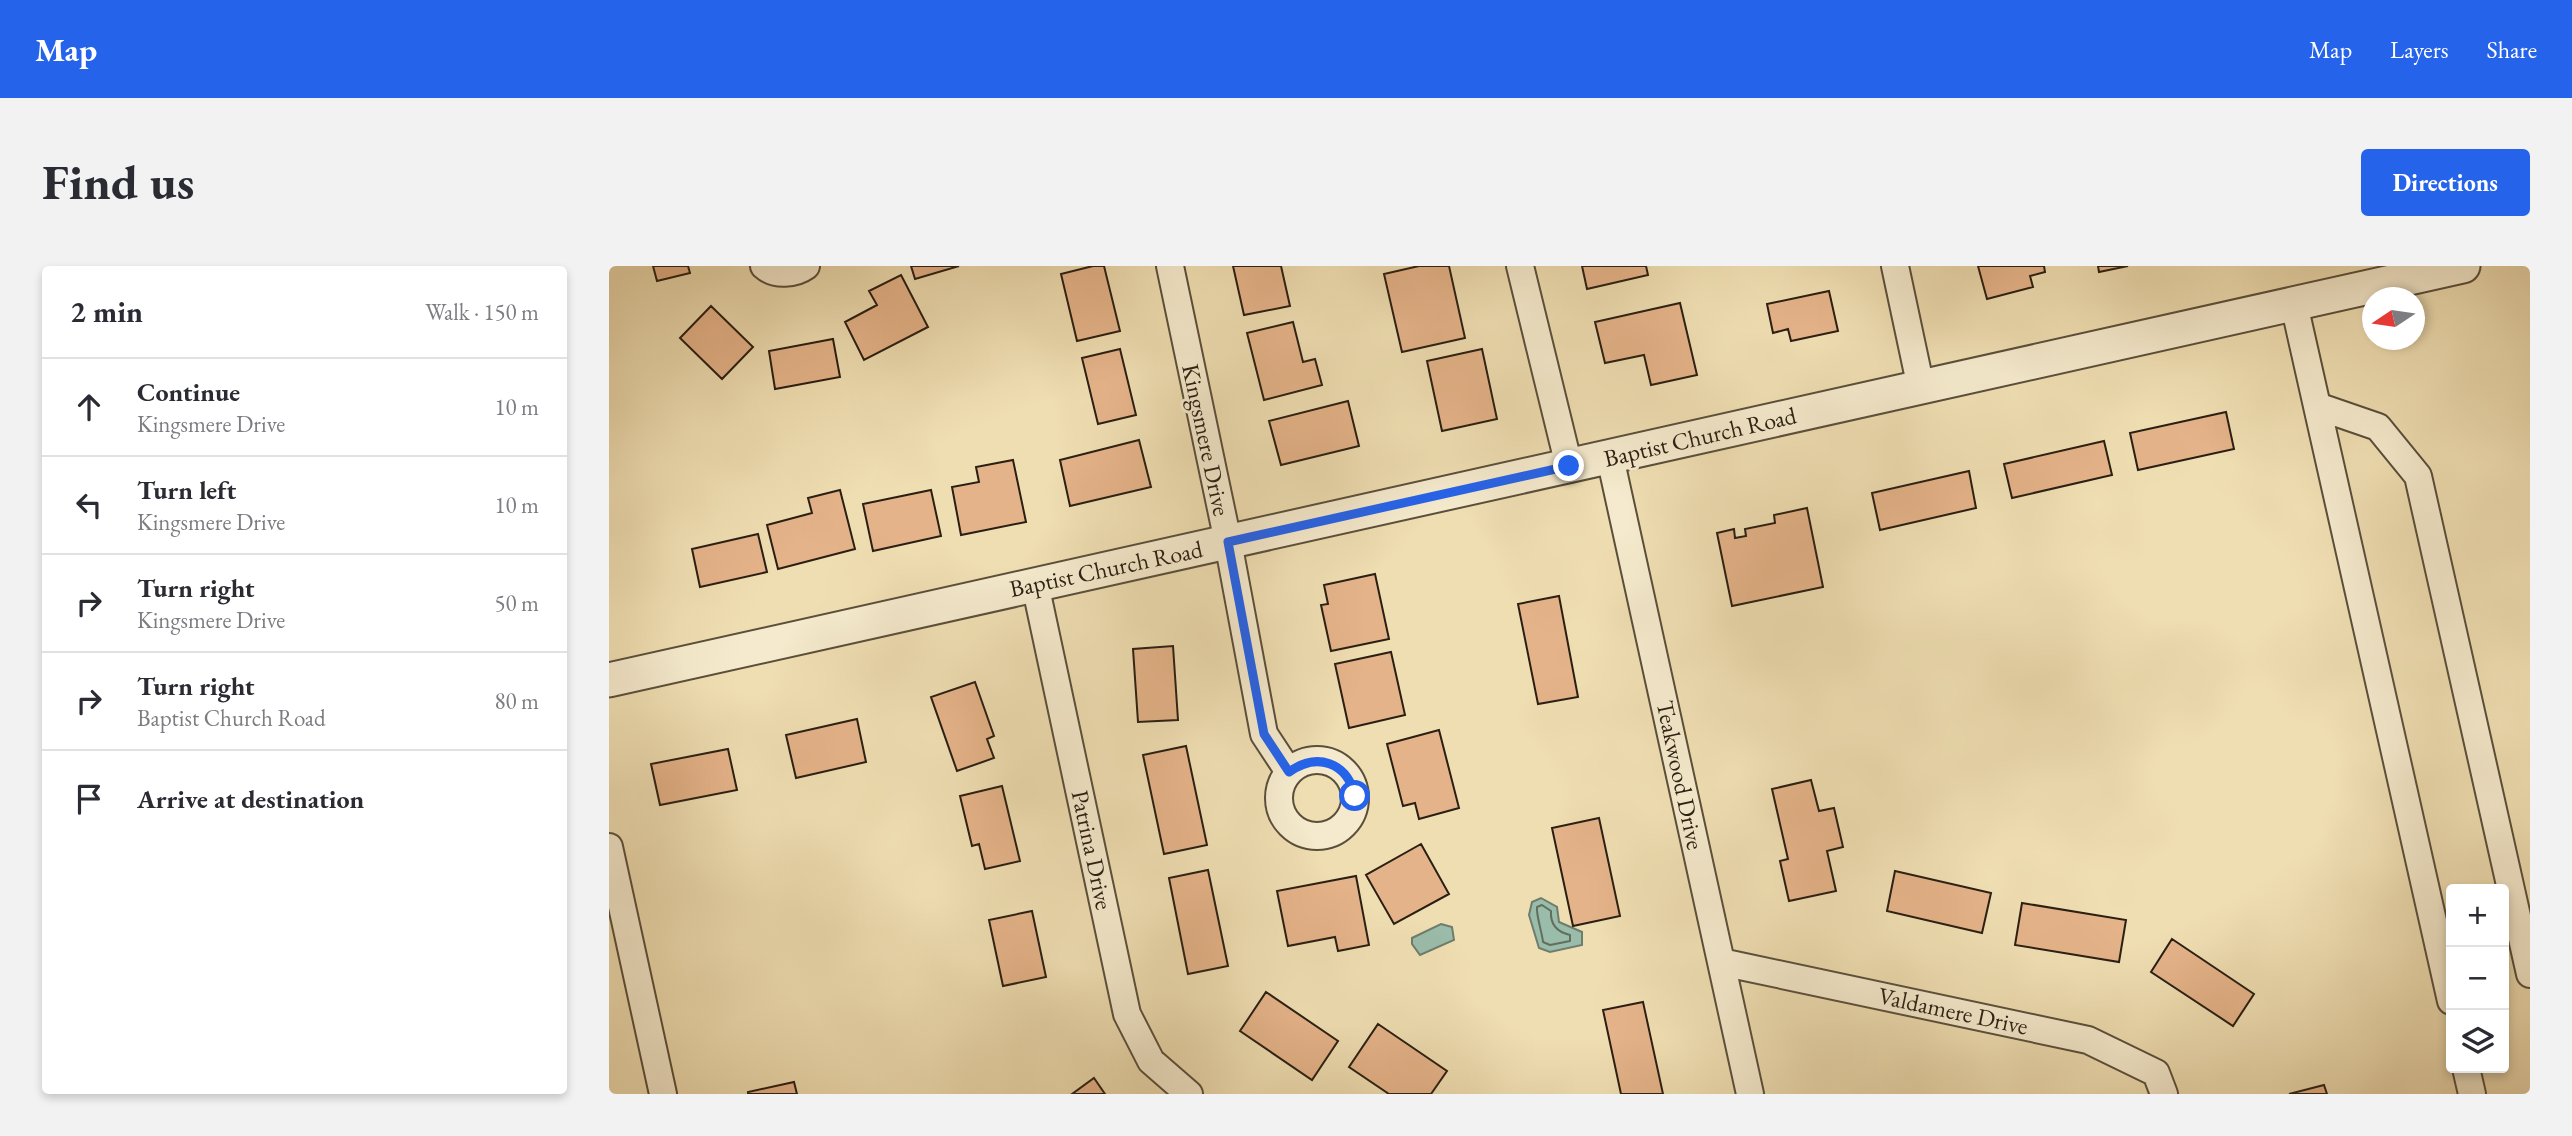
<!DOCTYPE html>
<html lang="en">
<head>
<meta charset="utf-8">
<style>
	body { margin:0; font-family:"EB Garamond",serif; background:#f2f2f3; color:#2b2b33 }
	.controls { position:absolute; right:21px; bottom:21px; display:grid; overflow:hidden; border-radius:7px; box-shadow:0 4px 10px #0003 }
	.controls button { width:63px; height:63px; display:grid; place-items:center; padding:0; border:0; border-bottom:2px solid #e1e1e2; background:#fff; color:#2b2b33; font:35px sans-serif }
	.compass { position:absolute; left:1753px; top:21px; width:63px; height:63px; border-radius:50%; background:#fff; box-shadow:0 4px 10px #0003; rotate:257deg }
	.stop { position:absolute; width:21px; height:21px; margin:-16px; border:5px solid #2563eb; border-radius:50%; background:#fff }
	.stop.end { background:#2563eb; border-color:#fff; box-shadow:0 2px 7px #0008 }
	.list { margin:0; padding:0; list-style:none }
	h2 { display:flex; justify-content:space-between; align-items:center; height:91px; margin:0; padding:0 28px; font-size:30px }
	h2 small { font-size:23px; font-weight:400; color:#7c7c81 }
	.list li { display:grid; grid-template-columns:46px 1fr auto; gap:21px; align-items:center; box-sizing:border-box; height:98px; padding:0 28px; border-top:2px solid #e1e1e2 }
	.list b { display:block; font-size:26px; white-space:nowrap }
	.list p { margin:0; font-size:23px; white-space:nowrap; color:#7c7c81 }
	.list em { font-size:23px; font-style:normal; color:#7c7c81 }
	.icon { flex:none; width:38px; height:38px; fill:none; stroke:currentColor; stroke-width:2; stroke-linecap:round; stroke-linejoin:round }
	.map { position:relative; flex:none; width:1921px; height:828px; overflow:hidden; border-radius:7px }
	header { display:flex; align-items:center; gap:42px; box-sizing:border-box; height:98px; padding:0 35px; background:#2563eb; color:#fff }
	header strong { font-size:33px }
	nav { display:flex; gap:38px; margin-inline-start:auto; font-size:24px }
	.intro { display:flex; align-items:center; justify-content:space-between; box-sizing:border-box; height:168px; padding:0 42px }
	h1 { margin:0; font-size:49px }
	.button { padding:18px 32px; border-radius:7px; background:#2563eb; color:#fff; font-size:24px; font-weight:700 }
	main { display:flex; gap:42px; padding:0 42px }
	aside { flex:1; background:#fff; border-radius:7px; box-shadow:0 4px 10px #0003 }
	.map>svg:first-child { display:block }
	.water { fill:#9abcaa; stroke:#6d7d6e; stroke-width:2 }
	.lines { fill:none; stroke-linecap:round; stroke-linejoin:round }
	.shore { stroke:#626e5e; stroke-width:2 }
	.building { fill:#e5b389; stroke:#291f13; stroke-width:2 }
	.minor-casing { stroke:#5a4f3b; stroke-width:30 }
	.tertiary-casing { stroke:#5a4f3b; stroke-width:37 }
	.minor { stroke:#f5eacd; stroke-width:26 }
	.tertiary { stroke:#f5eacd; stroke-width:33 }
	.route { stroke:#2563eb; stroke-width:9 }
	.labels { text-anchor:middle; stroke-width:6; stroke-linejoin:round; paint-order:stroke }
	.street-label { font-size:24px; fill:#291f13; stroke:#f5eacd }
</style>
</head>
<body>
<header>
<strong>Map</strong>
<nav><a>Map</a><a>Layers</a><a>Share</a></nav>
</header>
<div class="intro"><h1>Find us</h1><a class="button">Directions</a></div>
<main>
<aside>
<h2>2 min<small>Walk · 150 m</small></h2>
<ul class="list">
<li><svg class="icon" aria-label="ahead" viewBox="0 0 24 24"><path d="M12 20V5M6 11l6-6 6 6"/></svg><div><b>Continue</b><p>Kingsmere Drive</p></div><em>10 m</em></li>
<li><svg class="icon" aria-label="left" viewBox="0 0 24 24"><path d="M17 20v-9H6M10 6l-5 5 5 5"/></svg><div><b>Turn left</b><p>Kingsmere Drive</p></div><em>10 m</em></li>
<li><svg class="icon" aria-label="right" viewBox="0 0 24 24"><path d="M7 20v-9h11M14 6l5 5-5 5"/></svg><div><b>Turn right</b><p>Kingsmere Drive</p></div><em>50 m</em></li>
<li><svg class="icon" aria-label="right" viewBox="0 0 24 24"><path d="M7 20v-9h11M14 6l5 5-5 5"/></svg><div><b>Turn right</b><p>Baptist Church Road</p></div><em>80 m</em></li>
<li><svg class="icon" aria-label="arrive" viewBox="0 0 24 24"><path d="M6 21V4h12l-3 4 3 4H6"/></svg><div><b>Arrive at destination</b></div></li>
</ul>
</aside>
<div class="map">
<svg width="1921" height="828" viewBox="0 0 1921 828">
	<rect width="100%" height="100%" fill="#efdeb2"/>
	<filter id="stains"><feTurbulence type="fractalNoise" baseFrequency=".00286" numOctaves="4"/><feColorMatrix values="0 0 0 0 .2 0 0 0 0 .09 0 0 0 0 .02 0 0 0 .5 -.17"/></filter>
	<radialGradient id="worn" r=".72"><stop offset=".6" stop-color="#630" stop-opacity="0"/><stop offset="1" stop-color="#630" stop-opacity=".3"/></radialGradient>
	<path class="water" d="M 932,632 L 948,641 L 950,656 L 973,666 L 973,679 L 941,686 L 930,682 L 920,649 L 923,636 Z
		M 832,658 L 843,661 L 845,674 L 811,689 L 803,678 L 803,672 Z"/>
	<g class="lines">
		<path class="shore" d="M 933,639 L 942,645 C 941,659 948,666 961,669 L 961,675 L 941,679 L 934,676 C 933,666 927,649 928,641 Z"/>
	</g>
	<path class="building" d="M 44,0 L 79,0 L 81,7 L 48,15 Z
		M 302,0 L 350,0 L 306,13 Z
		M 484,0 L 495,0 L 511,65 L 468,75 L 452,8 Z
		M 624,0 L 672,0 L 681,40 L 635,49 Z
		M 810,0 L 840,0 L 856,72 L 793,86 L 775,8 Z
		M 973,0 L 1037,0 L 1039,9 L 978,23 Z
		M 1369,0 L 1435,0 L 1436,6 L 1421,10 L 1424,21 L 1378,33 Z
		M 1489,0 L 1519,0 L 1490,6 Z
		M 292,9 L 319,61 L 255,94 L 236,56 L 268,39 L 260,25 Z
		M 1220,25 L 1229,65 L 1182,75 L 1179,63 L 1164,67 L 1158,38 Z
		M 1071,37 L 1088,109 L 1042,119 L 1035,89 L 996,97 L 986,56 Z
		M 102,40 L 144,81 L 113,113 L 71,72 Z
		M 684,56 L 694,96 L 706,93 L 713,119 L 655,134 L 638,67 Z
		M 224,73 L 231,111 L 166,123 L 160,85 Z
		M 511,83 L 527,149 L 489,158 L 473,92 Z
		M 873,83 L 888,153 L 833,165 L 818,95 Z
		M 739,135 L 750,180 L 672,199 L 660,155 Z
		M 1617,146 L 1625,183 L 1529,204 L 1521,167 Z
		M 530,174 L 542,221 L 461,240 L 451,194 Z
		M 1495,175 L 1503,209 L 1403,232 L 1395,198 Z
		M 404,194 L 417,256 L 352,269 L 343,221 L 370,216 L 367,201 Z
		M 1360,205 L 1367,242 L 1271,264 L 1263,227 Z
		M 231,224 L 246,283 L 169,303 L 158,259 L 203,247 L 199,232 Z
		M 322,224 L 332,270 L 264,285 L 254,238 Z
		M 1198,242 L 1214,321 L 1123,340 L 1108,267 L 1125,263 L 1126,272 L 1137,270 L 1136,263 L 1166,257 L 1165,249 Z
		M 149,268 L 158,306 L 91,321 L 83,283 Z
		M 766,308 L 780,373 L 722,385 L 712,339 L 719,338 L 715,319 Z
		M 950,330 L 969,431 L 929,438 L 909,338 Z
		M 564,380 L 569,454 L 529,456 L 524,383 Z
		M 782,386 L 796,449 L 740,462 L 726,398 Z
		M 366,416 L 385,470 L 378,473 L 385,492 L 348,505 L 322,431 Z
		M 248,453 L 257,496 L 187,512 L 177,469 Z
		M 830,464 L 850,542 L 810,553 L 806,537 L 794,540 L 778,478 Z
		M 577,480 L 598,579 L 555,588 L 534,489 Z
		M 119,483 L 128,524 L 51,539 L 42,498 Z
		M 1202,514 L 1210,545 L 1225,542 L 1234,581 L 1218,585 L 1227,625 L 1180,635 L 1171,595 L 1179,593 L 1163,523 Z
		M 393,520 L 411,595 L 376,603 L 370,578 L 363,580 L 351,530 Z
		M 990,552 L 1011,650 L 964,660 L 943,562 Z
		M 812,578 L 840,628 L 785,658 L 757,609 Z
		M 599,604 L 619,700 L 579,708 L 560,612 Z
		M 1286,605 L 1382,627 L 1373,667 L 1278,645 Z
		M 747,610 L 760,679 L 729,685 L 726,671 L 679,680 L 668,625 Z
		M 1413,637 L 1517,654 L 1510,696 L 1406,679 Z
		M 423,645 L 437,711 L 394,720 L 380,654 Z
		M 1563,673 L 1645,728 L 1624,760 L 1542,706 Z
		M 657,726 L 729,775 L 703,814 L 631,765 Z
		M 1034,736 L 1054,828 L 1012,828 L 994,744 Z
		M 769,758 L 838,805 L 822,828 L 780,828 L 740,801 Z
		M 485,812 L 496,828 L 463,828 Z
		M 185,816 L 188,828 L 139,828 L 139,826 Z
		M 1715,819 L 1718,828 L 1680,828 Z"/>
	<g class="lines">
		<g class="minor-casing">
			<path id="minor" d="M 155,0 C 166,10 186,8 197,0
				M 561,0 L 619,276 L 655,468 L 680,506
				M 911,0 L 960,200
				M 1286,0 L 1312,122
				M 1685,38 L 1842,735
				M 1708,140 L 1769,161 L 1809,210 L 1921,708
				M 1001,191 L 1141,828
				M 426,318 L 518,748 L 542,795 L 580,828
				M670 532a38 38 0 1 1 76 0a38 38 0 1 1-76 0Z
				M 0,581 L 54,828
				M 1112,696 L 1479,774 L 1547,807 L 1555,828
				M 1857,802 L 1863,828"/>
		</g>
		<g class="tertiary-casing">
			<path id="tertiary" d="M 0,414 L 1854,0"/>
		</g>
		<use href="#minor" class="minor"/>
		<use href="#tertiary" class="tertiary"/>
	</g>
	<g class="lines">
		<path class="route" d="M 746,530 C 738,496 708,486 680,506 L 655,468 L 619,276 L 960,200"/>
	</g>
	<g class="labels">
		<g class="street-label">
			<text transform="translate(1091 171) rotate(-13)" y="8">Baptist Church Road</text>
			<text transform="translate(597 174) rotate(78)" y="8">Kingsmere Drive</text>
			<text transform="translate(497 303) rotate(-12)" y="8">Baptist Church Road</text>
			<text transform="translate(1071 509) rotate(78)" y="8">Teakwood Drive</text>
			<text transform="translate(483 584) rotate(78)" y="8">Patrina Drive</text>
			<text transform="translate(1344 745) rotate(12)" y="8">Valdamere Drive</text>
		</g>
	</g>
	<rect width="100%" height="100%" filter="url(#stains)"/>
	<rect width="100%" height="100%" fill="url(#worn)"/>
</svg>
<div class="controls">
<button>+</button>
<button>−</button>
<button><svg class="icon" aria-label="layers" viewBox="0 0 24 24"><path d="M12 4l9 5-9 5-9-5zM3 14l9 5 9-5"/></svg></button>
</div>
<svg class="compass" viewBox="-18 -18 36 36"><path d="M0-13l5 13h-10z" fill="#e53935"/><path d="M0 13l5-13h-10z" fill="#7c7c81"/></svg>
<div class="stop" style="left:746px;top:530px"></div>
<div class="stop end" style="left:960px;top:200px"></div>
</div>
</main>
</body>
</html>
